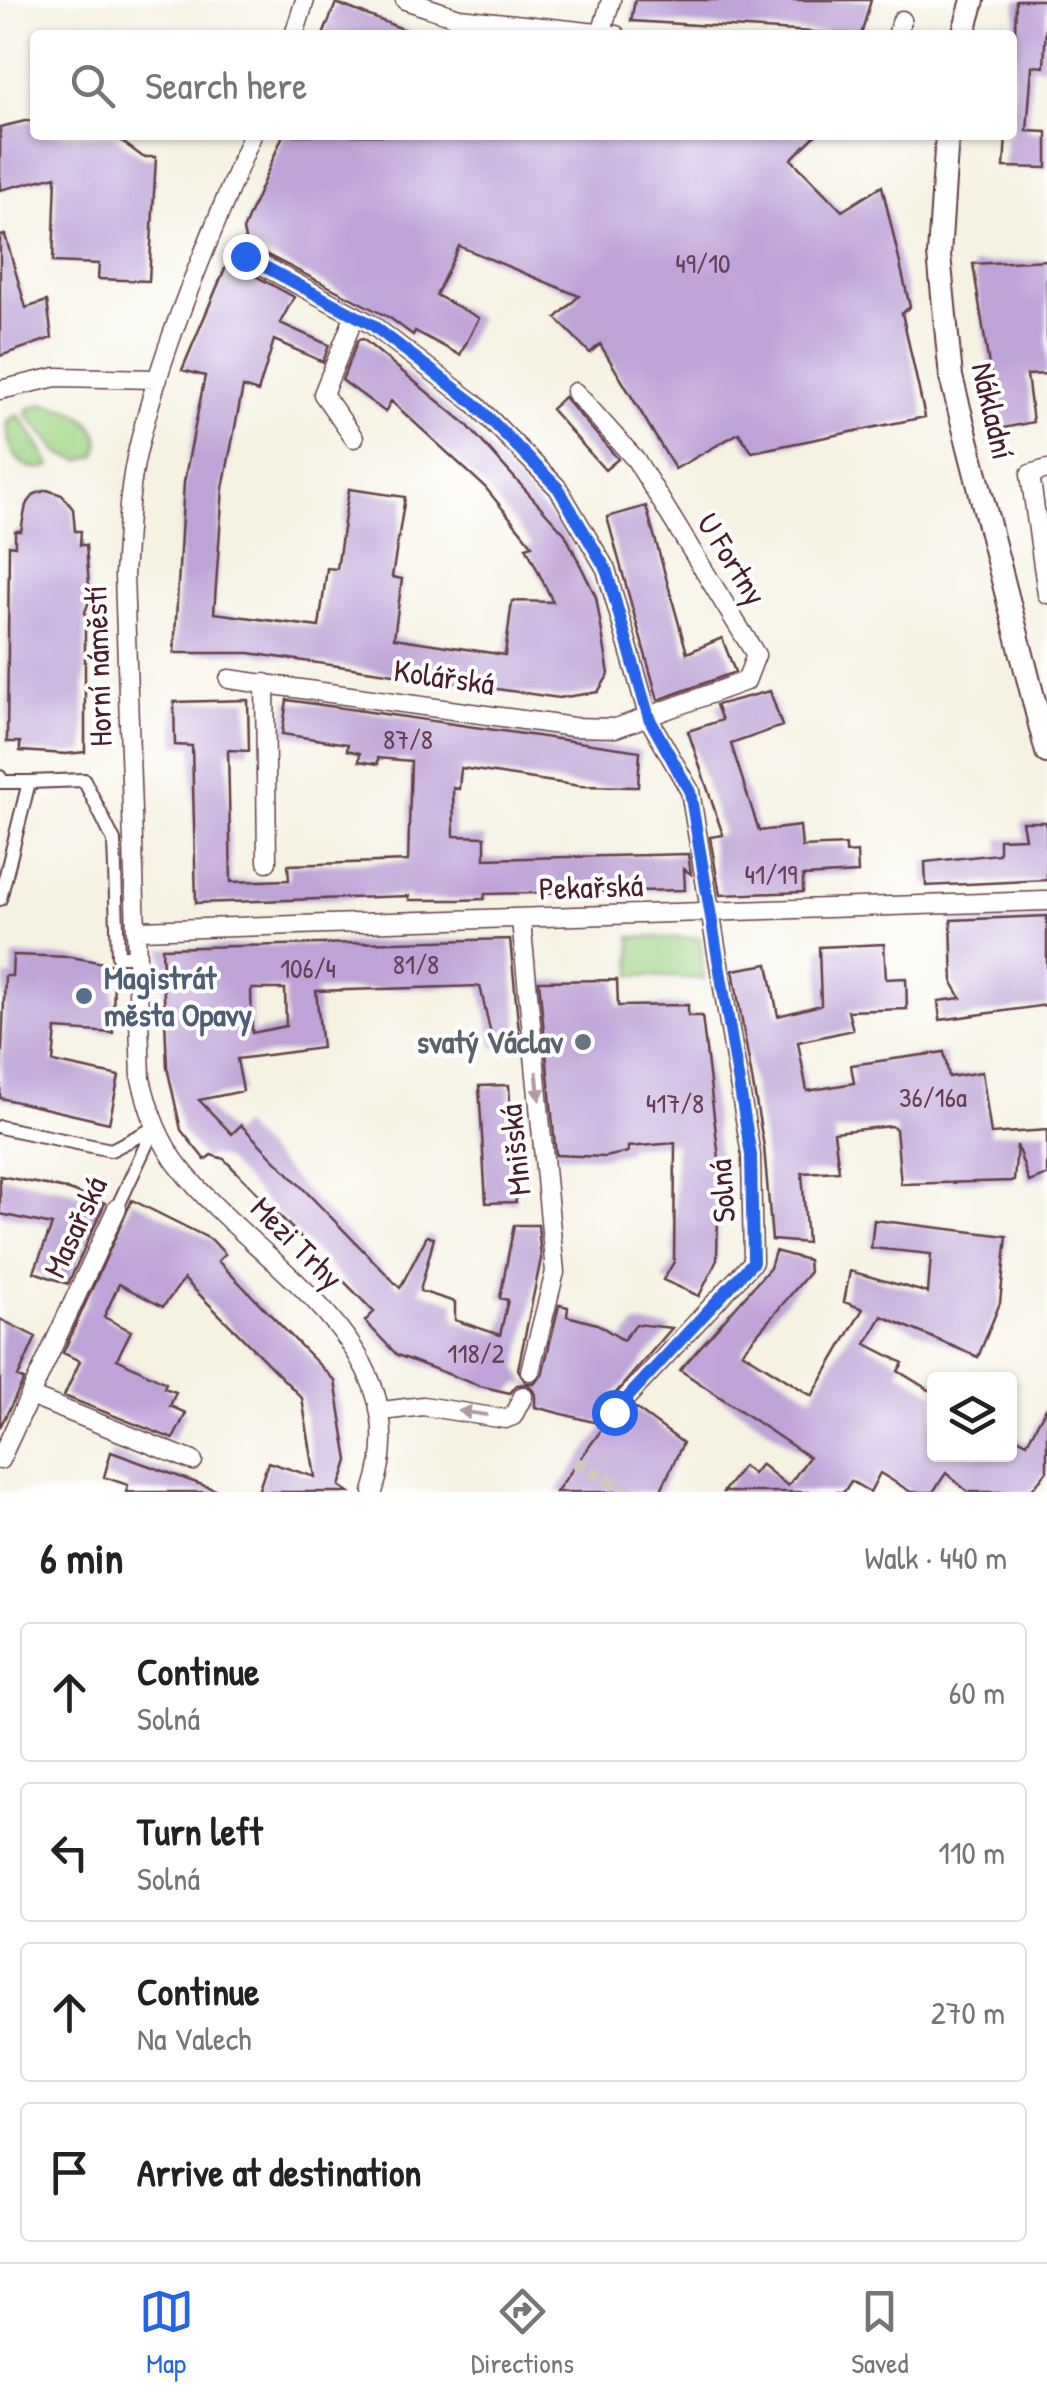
<!DOCTYPE html>
<html lang="en">
<head>
<meta charset="utf-8">
<style>
	body { margin:0; font-family:"Patrick Hand",sans-serif; background:#f6f6f6; color:#222 }
	.controls { position:absolute; right:30px; bottom:30px; display:grid; overflow:hidden; border-radius:10px; box-shadow:0 2px 8px #0004 }
	.controls button { width:90px; height:90px; display:grid; place-items:center; padding:0; border:0; border-bottom:2px solid #e0e0e0; background:#fff; color:#222; font:50px sans-serif }
	.stop { position:absolute; width:30px; height:30px; margin:-22px; border:8px solid #2563eb; border-radius:50%; background:#fff }
	.stop.end { background:#2563eb; border-color:#fff; box-shadow:0 2px 10px #0008 }
	.list { margin:0; padding:0; list-style:none }
	h2 { display:flex; justify-content:space-between; align-items:center; height:130px; margin:0; padding:0 40px; font-size:42px }
	h2 small { font-size:32px; font-weight:400; color:#767676 }
	.list li { display:grid; grid-template-columns:65px 1fr auto; gap:30px; align-items:center; box-sizing:border-box; height:140px; margin:0 20px 20px; padding:0 20px; border:2px solid #e0e0e0; border-radius:10px }
	.list b { display:block; font-size:38px; white-space:nowrap }
	.list p { margin:0; font-size:32px; white-space:nowrap; color:#767676 }
	.list em { font-size:32px; font-style:normal; color:#767676 }
	.icon { flex:none; width:55px; height:55px; fill:none; stroke:currentColor; stroke-width:2; stroke-linecap:round; stroke-linejoin:round }
	.map { position:relative; flex:none; width:1047px; height:1492px; overflow:hidden }
	.search { position:absolute; background:#fff; box-shadow:0 2px 8px #0004; left:30px; right:30px; top:30px; height:110px; display:flex; align-items:center; gap:25px; box-sizing:border-box; padding:0 35px; border-radius:10px; color:#767676; font-size:38px }
	.sheet { height:770px; background:#fff }
	nav { display:flex; justify-content:space-around; align-items:center; box-sizing:border-box; height:140px; border-top:2px solid #e0e0e0; background:#fff; font-size:28px; color:#767676 }
	nav a { display:grid; justify-items:center; gap:5px }
	nav .on { color:#2563eb }
	.map>svg:first-child { display:block }
	.green { fill:#a0d586; stroke:#757a58; stroke-width:2.5 }
	.building { fill:#bea3d7; fill-rule:evenodd }
	.lines { fill:none; stroke-linecap:round; stroke-linejoin:round }
	.pedestrian-tunnel { stroke:#d3c8bd; stroke-width:12; stroke-dasharray:12 6; stroke-linecap:butt }
	.pedestrian-casing { stroke:#643f46; stroke-width:16 }
	.minor-casing { stroke:#643f46; stroke-width:21 }
	.tertiary-casing { stroke:#643f46; stroke-width:26 }
	.pedestrian { stroke:#fff; stroke-width:12 }
	.minor { stroke:#fff; stroke-width:18 }
	.tertiary { stroke:#fff; stroke-width:22 }
	.oneway { fill:#ae9aa0 }
	.route { stroke:#2563eb; stroke-width:12 }
	.service-dot { fill:#5c6f8a; stroke:#fff; stroke-width:4 }
	.worship-dot { fill:#6b7280; stroke:#fff; stroke-width:4 }
	.labels { text-anchor:middle; stroke-width:8; stroke-linejoin:round; paint-order:stroke }
	.number-label { font-size:28px; fill:#674056 }
	.street-label { font-size:32px; fill:#4a1f2b; stroke:#fff }
	.service-label { font-size:32px; font-weight:bold; fill:#4e5e75; stroke:#fff; text-anchor:start }
	.worship-label { font-size:32px; font-weight:bold; fill:#5b616d; stroke:#fff; text-anchor:end }
</style>
</head>
<body>
<div class="map">
<svg width="1047" height="1492" viewBox="0 0 1047 1492">
	<rect width="100%" height="100%" fill="#fff"/>
	<filter id="ink" filterUnits="userSpaceOnUse"><feTurbulence type="fractalNoise" baseFrequency=".01" numOctaves="2"/><feDisplacementMap in="SourceGraphic" scale="20" xChannelSelector="R" yChannelSelector="G"/><feConvolveMatrix kernelMatrix="1 2 1 2 8 2 1 2 1" color-interpolation-filters="sRGB"/></filter>
	<filter id="wash" filterUnits="userSpaceOnUse"><feTurbulence type="fractalNoise" baseFrequency=".0048" numOctaves="4" result="noise"/><feDisplacementMap in="SourceGraphic" scale="40" xChannelSelector="R" yChannelSelector="G"/><feGaussianBlur stdDeviation="2.25" result="paint"/><feColorMatrix in="noise" values="0 0 0 0 0 0 0 0 0 0 0 0 0 0 0 0 0 1.4 0 .05"/><feComposite in="paint" operator="in"/></filter>
	<g filter="url(#wash)">
		<rect width="100%" height="100%" fill="#f5f2e2"/>
		<path class="green" d="M 43,404 C 68,405 109,423 96,455 L 81,461 L 60,454 L 27,415 L 28,409 Z
			M 18,415 L 22,419 L 51,466 C 18,476 6,448 8,421 Z
			M 631,937 L 700,938 L 704,979 L 632,975 Z"/>
		<g id="blocks">
			<path class="building" d="M 635,0 L 871,0 L 861,35 L 631,21 Z
				M 1016,0 L 1047,0 L 1044,67 L 1032,66 L 1027,131 L 1047,132 L 1047,168 L 1004,167 L 1006,135 L 1012,135 Z
				M 336,3 L 416,34 L 416,35 L 323,35 Z
				M 25,121 L 35,121 L 35,135 L 113,135 L 143,157 L 156,157 L 149,281 L 98,279 L 99,264 L 53,262 L 56,176 L 0,190 L 0,127 Z
				M 283,135 L 816,135 L 791,159 L 842,211 L 882,186 L 910,307 L 902,313 L 925,417 L 752,452 L 739,433 L 675,469 L 600,344 L 590,353 L 556,318 L 579,296 L 459,246 L 436,295 L 479,318 L 460,355 L 415,331 L 413,335 L 390,318 L 246,244 L 243,230 Z
				M 5,235 L 26,308 L 47,301 L 52,338 L 0,356 L 0,236 Z
				M 1047,260 L 1047,374 L 1027,375 L 1033,422 L 999,429 L 973,264 Z
				M 228,261 L 294,297 L 280,323 L 329,345 L 323,362 L 274,340 L 258,392 L 243,387 L 223,488 L 214,613 L 319,627 L 327,568 L 337,569 L 349,489 L 405,497 L 392,577 L 402,579 L 394,638 L 505,655 L 512,601 L 553,602 L 526,547 L 532,545 L 485,487 L 391,401 L 385,412 L 342,380 L 358,340 L 363,339 L 467,425 L 565,534 L 596,597 L 609,674 L 598,692 L 559,698 L 249,653 L 174,653 L 184,482 L 205,376 L 182,370 Z
				M 564,397 L 618,459 L 605,470 L 551,409 Z
				M 47,490 L 62,495 L 73,509 L 75,531 L 81,531 L 80,545 L 86,545 L 90,599 L 85,612 L 85,752 L 66,754 L 20,751 L 20,742 L 7,742 L 9,545 L 15,546 L 15,531 L 21,531 L 26,505 L 35,494 Z
				M 646,506 L 687,653 L 722,638 L 735,672 L 658,700 L 607,517 Z
				M 770,691 L 782,726 L 731,744 L 759,831 L 800,826 L 802,847 L 846,845 L 846,853 L 857,852 L 858,873 L 803,876 L 803,892 L 720,895 L 710,837 L 723,835 L 688,731 L 722,720 L 716,705 Z
				M 248,700 L 249,751 L 228,750 L 231,882 L 289,880 L 288,865 L 408,861 L 411,761 L 378,758 L 378,764 L 359,761 L 360,753 L 347,750 L 348,744 L 282,734 L 287,700 L 640,751 L 638,787 L 580,786 L 461,768 L 459,789 L 453,788 L 454,836 L 485,837 L 485,859 L 688,854 L 691,874 L 684,869 L 685,890 L 485,894 L 484,899 L 460,900 L 409,900 L 409,896 L 196,903 L 192,746 L 175,745 L 174,702 Z
				M 1022,822 L 1046,822 L 1047,880 L 926,886 L 925,862 L 999,854 L 999,839 L 1025,838 Z
				M 1047,916 L 1047,1005 L 940,1020 L 938,1001 L 961,998 L 953,984 L 951,920 Z
				M 510,939 L 520,1042 L 494,1048 L 480,986 L 316,991 L 322,1048 L 237,1059 L 243,1091 L 199,1100 L 232,1134 L 241,1125 L 400,1288 L 427,1236 L 434,1238 L 420,1291 L 455,1302 L 455,1320 L 500,1335 L 508,1300 L 500,1298 L 514,1225 L 538,1225 L 541,1259 L 518,1369 L 526,1383 L 534,1383 L 542,1375 L 559,1305 L 568,1307 L 567,1316 L 597,1324 L 623,1340 L 636,1324 L 672,1328 L 601,1410 L 604,1420 L 616,1424 L 634,1407 L 683,1443 L 660,1492 L 556,1492 L 605,1425 L 535,1407 L 535,1394 L 528,1384 L 517,1385 L 510,1393 L 480,1386 L 397,1355 L 365,1321 L 374,1312 L 224,1159 L 211,1155 L 205,1160 L 181,1130 L 167,1067 L 162,948 ZM 251,989 L 285,989 L 286,1026 L 252,1033 Z
				M 884,944 L 886,979 L 906,978 L 907,1009 L 848,1011 L 853,1030 L 798,1042 L 807,1091 L 854,1083 L 851,1065 L 944,1052 L 949,1077 L 982,1072 L 991,1134 L 1047,1130 L 1047,1175 L 1029,1182 L 1017,1145 L 1014,1181 L 901,1184 L 896,1129 L 891,1126 L 834,1132 L 839,1171 L 802,1173 L 807,1243 L 772,1240 L 764,1147 L 733,970 L 768,964 L 778,1016 L 821,1005 L 819,947 Z
				M 13,955 L 71,957 L 114,965 L 113,1033 L 56,1029 L 53,1062 L 119,1076 L 109,1123 L 0,1098 L 5,976 L 12,976 Z
				M 617,980 L 618,1006 L 688,1005 L 688,1016 L 702,1016 L 719,1158 L 717,1260 L 699,1296 L 663,1280 L 674,1262 L 675,1143 L 628,1147 L 628,1152 L 605,1157 L 556,1155 L 539,981 Z
				M 509,1085 L 516,1202 L 486,1203 L 479,1086 Z
				M 0,1176 L 66,1189 L 105,1203 L 68,1284 L 34,1272 L 52,1225 L 0,1214 Z
				M 132,1200 L 212,1240 L 225,1254 L 218,1261 L 335,1381 L 348,1461 L 340,1486 L 349,1492 L 258,1492 L 268,1462 L 315,1477 L 302,1398 L 184,1279 L 163,1307 L 119,1284 L 104,1317 L 131,1331 L 117,1359 L 166,1383 L 164,1388 L 176,1392 L 170,1406 L 186,1413 L 173,1439 L 64,1396 L 80,1361 L 63,1353 Z
				M 874,1220 L 1007,1236 L 1000,1303 L 978,1357 L 882,1316 L 866,1344 L 903,1363 L 898,1371 L 934,1393 L 934,1454 L 1010,1454 L 1010,1434 L 1027,1443 L 1047,1406 L 1047,1471 L 1030,1492 L 968,1492 L 946,1473 L 933,1492 L 911,1492 L 880,1473 L 870,1492 L 851,1481 L 844,1492 L 723,1492 L 743,1466 L 753,1474 L 761,1464 L 788,1486 L 809,1457 L 680,1370 L 770,1268 L 775,1251 L 808,1260 L 809,1273 L 742,1352 L 812,1396 L 863,1309 L 844,1302 L 850,1271 L 928,1293 L 931,1254 L 871,1248 Z
				M 0,1319 L 36,1337 L 18,1377 L 24,1380 L 0,1427 Z
				M 111,1452 L 216,1490 L 215,1492 L 126,1492 L 128,1485 L 104,1477 Z"/>
		</g>
	</g>
	<g filter="url(#ink)">
		<use href="#blocks" fill-opacity="0" stroke="#643f46" stroke-width="2.5"/>
		<g class="lines">
			<path class="pedestrian-tunnel" d="M 575,1462 L 629,1492"/>
			<g class="pedestrian-casing">
				<path id="pedestrian" d="M 0,777 L 0,782 L 29,782 L 0,899
					M 29,782 L 84,780 L 114,841 L 118,956 L 139,956
					M 0,1127 L 111,1150 L 154,1128
					M 117,1208 L 154,1128"/>
			</g>
			<g class="minor-casing">
				<path id="minor" d="M 405,0 L 459,18 L 616,35
					M 601,34 L 611,0
					M 294,35 L 305,0
					M 897,35 L 902,20
					M 252,135 C 211,236 164,339 139,445 C 128,488 127,532 124,575 L 141,1079 C 149,1112 159,1142 181,1169 C 259,1267 423,1344 373,1492
					M 245,256 L 371,324 L 474,403 L 558,488 L 606,569 L 649,719 L 690,791 L 751,1155 L 753,1262 L 613,1412
					M 0,390 L 56,377 L 158,379
					M 354,438 L 323,394 L 355,315
					M 1047,469 L 1030,474 L 1047,594
					M 229,679 L 573,727 L 616,728 L 746,681 L 756,655 L 636,460 L 575,392
					M 265,683 L 267,862
					M 521,920 L 555,1272 L 530,1371
					M 138,930 L 1047,901
					M 30,1396 L 193,1461
					M 382,1411 L 423,1406 L 505,1419 L 513,1416 L 523,1396
					M 0,1460 L 117,1208"/>
			</g>
			<g class="tertiary-casing">
				<path id="tertiary" d="M 963,35 L 973,0
					M 947,135 L 939,255 L 951,377 L 1047,752"/>
			</g>
			<use href="#pedestrian" class="pedestrian"/>
			<use href="#minor" class="minor"/>
			<use href="#tertiary" class="tertiary"/>
		</g>
		<defs><path id="oneway-solid" d="M-6-.8H1V-3.2L6.5 0L1 3.2V.8H-6Z" transform="scale(2.5)"/></defs>
		<g class="oneway">
			<use href="#oneway-solid" transform="translate(538 1086) rotate(84)"/>
			<use href="#oneway-solid" transform="translate(473 1413) rotate(-171)"/>
		</g>
	</g>
	<g class="lines" filter="url(#ink)">
		<path class="route" d="M 245,256 L 371,324 L 474,403 L 558,488 L 606,569 L 649,718 L 690,792 L 751,1155 L 753,1262 L 614,1412"/>
	</g>
	<circle class="service-dot" cx="84" cy="996" r="10"/>
	<circle class="worship-dot" cx="583" cy="1042" r="10"/>
	<g class="labels">
		<g class="number-label">
			<text x="703" y="273">49/10</text>
			<text x="408" y="749">87/8</text>
			<text x="771" y="884">41/19</text>
			<text x="416" y="974">81/8</text>
			<text x="308" y="978">106/4</text>
			<text x="933" y="1107">36/16a</text>
			<text x="675" y="1113">417/8</text>
			<text x="476" y="1363">118/2</text>
		</g>
		<g class="street-label">
			<text transform="translate(993 411) rotate(77)" y="11">Nákladní</text>
			<text transform="translate(732 559) rotate(58)" y="11">U Fortny</text>
			<text transform="translate(98 666) rotate(-92)" y="11">Horní náměstí</text>
			<text transform="translate(444 677) rotate(8)" y="11">Kolářská</text>
			<text transform="translate(591 887) rotate(-2)" y="11">Pekařská</text>
			<text transform="translate(515 1150) rotate(-96)" y="11">Mnišská</text>
			<text transform="translate(722 1191) rotate(-94)" y="11">Solná</text>
			<text transform="translate(75 1227) rotate(-65)" y="11">Masařská</text>
			<text transform="translate(297 1243) rotate(45)" y="11">Mezi Trhy</text>
		</g>
		<g class="service-label">
			<text x="104" y="989">Magistrát<tspan x="104" dy="37">města Opavy</tspan></text>
		</g>
		<g class="worship-label">
			<text x="563" y="1053">svatý Václav</text>
		</g>
	</g>
</svg>
<div class="controls">
<button><svg class="icon" aria-label="layers" viewBox="0 0 24 24"><path d="M12 4l9 5-9 5-9-5zM3 14l9 5 9-5"/></svg></button>
</div>
<div class="stop" style="left:614px;top:1412px"></div>
<div class="stop end" style="left:245px;top:256px"></div>
<div class="search"><svg class="icon" aria-label="search" viewBox="0 0 24 24"><circle cx="10" cy="10" r="6"/><path d="M15 15l6 6"/></svg>Search here</div>
</div>
<section class="sheet">
<h2>6 min<small>Walk · 440 m</small></h2>
<ul class="list">
<li><svg class="icon" aria-label="ahead" viewBox="0 0 24 24"><path d="M12 20V5M6 11l6-6 6 6"/></svg><div><b>Continue</b><p>Solná</p></div><em>60 m</em></li>
<li><svg class="icon" aria-label="left" viewBox="0 0 24 24"><path d="M17 20v-9H6M10 6l-5 5 5 5"/></svg><div><b>Turn left</b><p>Solná</p></div><em>110 m</em></li>
<li><svg class="icon" aria-label="ahead" viewBox="0 0 24 24"><path d="M12 20V5M6 11l6-6 6 6"/></svg><div><b>Continue</b><p>Na Valech</p></div><em>270 m</em></li>
<li><svg class="icon" aria-label="arrive" viewBox="0 0 24 24"><path d="M6 21V4h12l-3 4 3 4H6"/></svg><div><b>Arrive at destination</b></div></li>
</ul>
</section>
<nav>
<a class="on"><svg class="icon" aria-label="map" viewBox="0 0 24 24"><path d="M3 6l6-2 6 2 6-2v14l-6 2-6-2-6 2zM9 4v14M15 6v14"/></svg>Map</a>
<a><svg class="icon" aria-label="directions" viewBox="0 0 24 24"><path d="M12 3l9 9-9 9-9-9zM9 14v-3h6M13 9l2 2-2 2"/></svg>Directions</a>
<a><svg class="icon" aria-label="saved" viewBox="0 0 24 24"><path d="M7 4h10v16l-5-4-5 4z"/></svg>Saved</a>
</nav>
</body>
</html>
